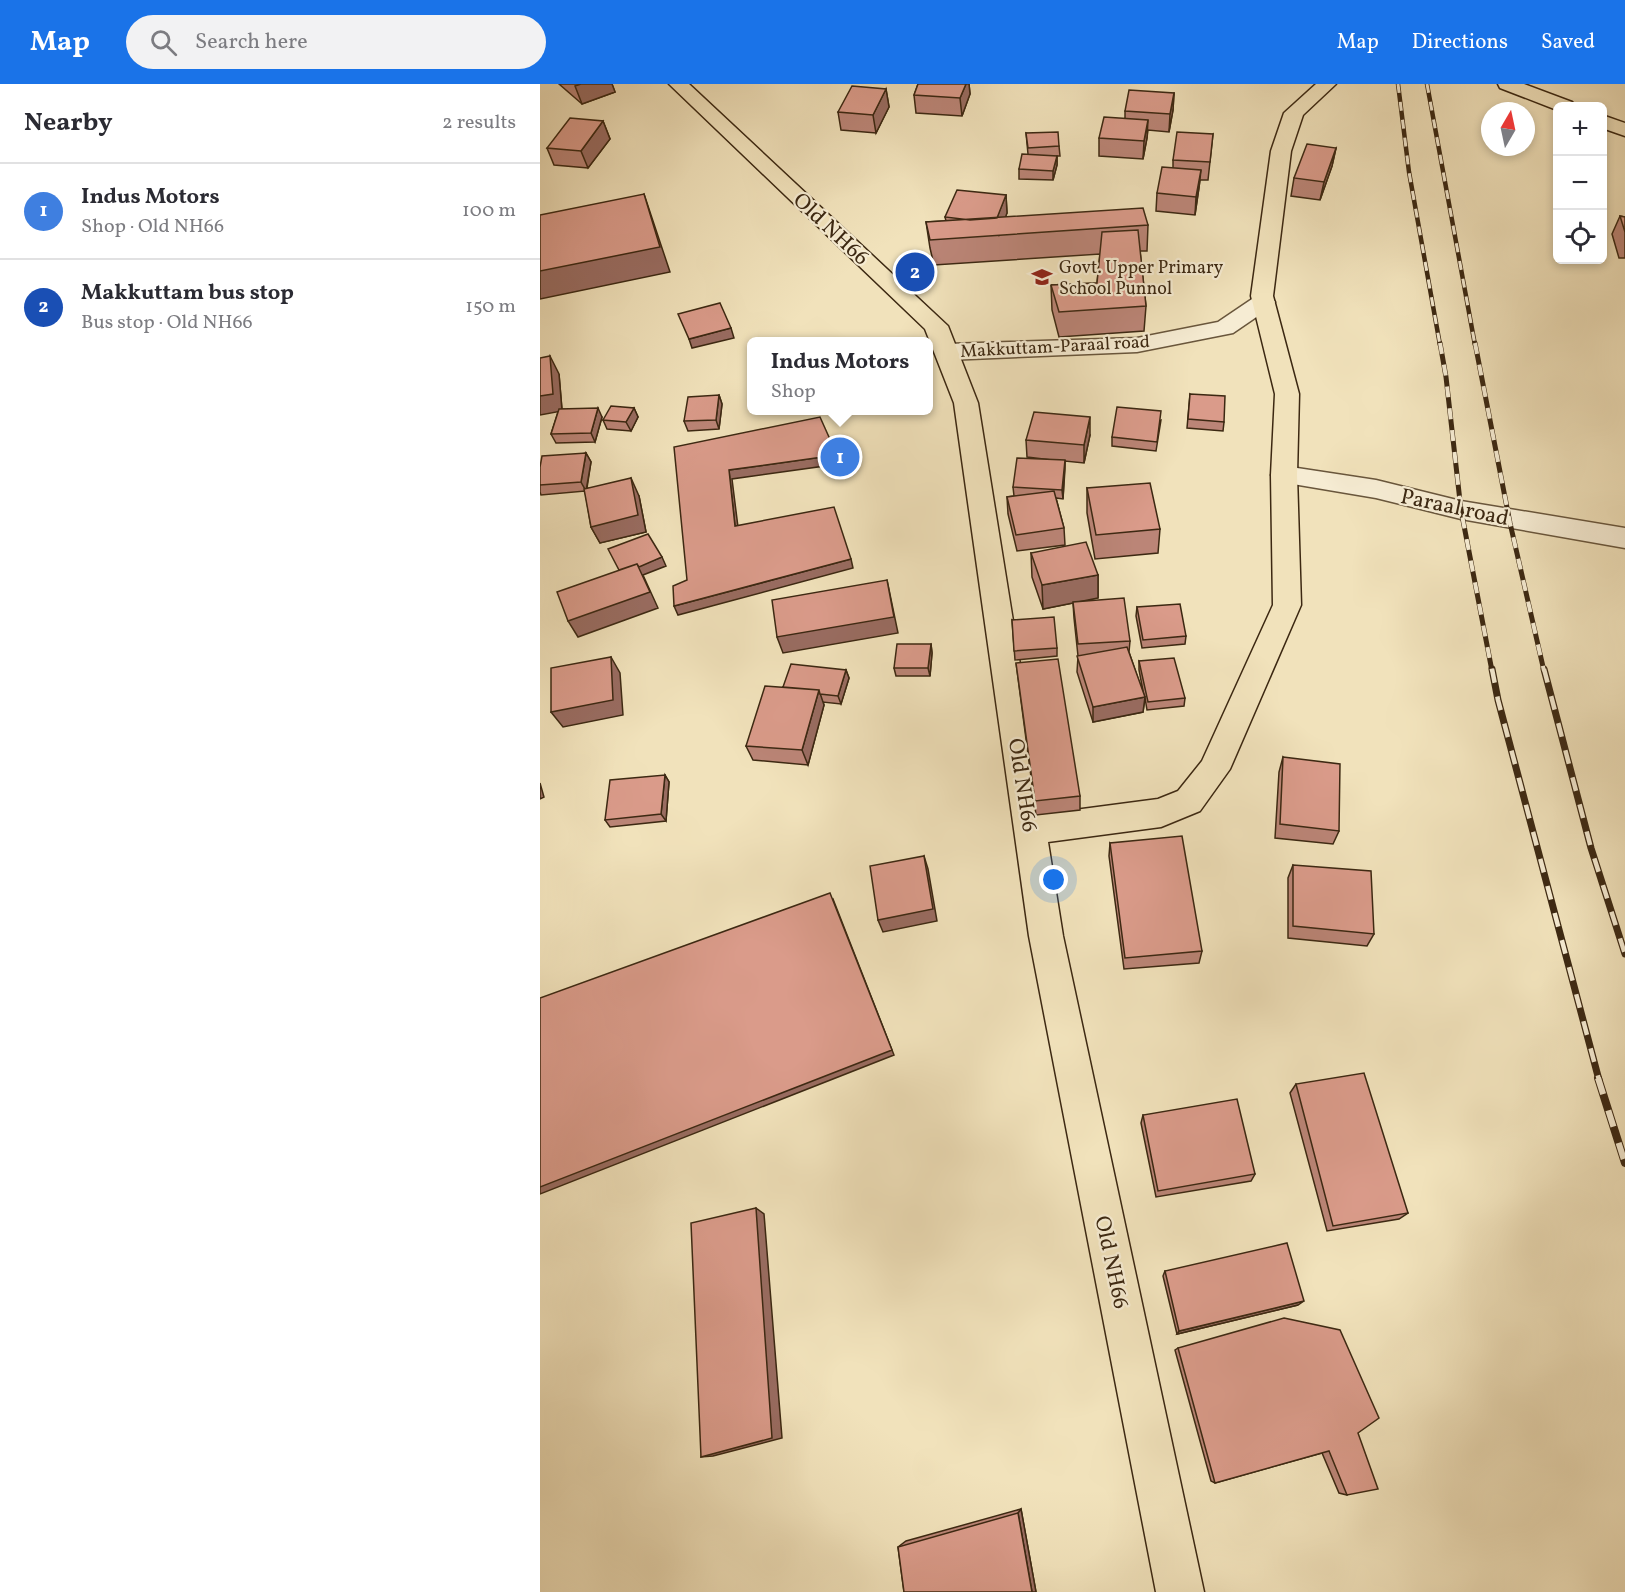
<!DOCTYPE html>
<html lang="en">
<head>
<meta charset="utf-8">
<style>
	body { margin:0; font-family:Vollkorn,serif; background:#f2f2f3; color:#2b2b33 }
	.controls { position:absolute; right:18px; top:18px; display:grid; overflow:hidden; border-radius:9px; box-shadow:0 3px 9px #0003 }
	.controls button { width:54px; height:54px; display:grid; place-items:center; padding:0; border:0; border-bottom:2px solid #e1e1e2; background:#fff; color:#2b2b33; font:30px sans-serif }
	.compass { position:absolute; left:941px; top:18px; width:54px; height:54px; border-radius:50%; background:#fff; box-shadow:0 3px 9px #0003; rotate:9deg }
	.you { position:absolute; left:514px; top:796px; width:21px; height:21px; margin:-15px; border:4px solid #fff; border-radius:50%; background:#1a73e8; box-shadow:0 0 0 9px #1a73e833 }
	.badge { display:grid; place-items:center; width:39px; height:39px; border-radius:50%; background:#1a73e8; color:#fff; font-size:20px; font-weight:700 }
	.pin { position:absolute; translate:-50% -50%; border:3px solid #fff; box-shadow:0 2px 6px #0006 }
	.popup { position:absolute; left:207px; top:253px; width:186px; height:78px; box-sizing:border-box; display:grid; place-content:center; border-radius:9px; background:#fff; filter:drop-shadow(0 2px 4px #0005); font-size:20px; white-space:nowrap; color:#7c7c81 }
	.popup b { font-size:22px; color:#2b2b33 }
	.popup::after { content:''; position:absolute; left:50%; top:100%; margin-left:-12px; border:12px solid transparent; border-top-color:#fff }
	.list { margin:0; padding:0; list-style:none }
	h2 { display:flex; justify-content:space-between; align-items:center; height:78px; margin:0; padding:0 24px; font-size:26px }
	h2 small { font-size:20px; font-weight:400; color:#7c7c81 }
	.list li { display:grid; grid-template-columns:39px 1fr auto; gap:18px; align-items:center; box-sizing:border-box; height:96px; padding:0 24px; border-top:2px solid #e1e1e2 }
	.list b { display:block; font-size:22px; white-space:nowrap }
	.list p { margin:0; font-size:20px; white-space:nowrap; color:#7c7c81 }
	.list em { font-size:20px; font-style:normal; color:#7c7c81 }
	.icon { flex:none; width:33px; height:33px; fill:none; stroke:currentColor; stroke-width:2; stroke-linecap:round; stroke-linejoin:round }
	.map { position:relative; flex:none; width:1085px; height:1508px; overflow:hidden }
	header { display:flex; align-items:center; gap:36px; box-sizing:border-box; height:84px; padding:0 30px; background:#1a73e8; color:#fff }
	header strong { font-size:28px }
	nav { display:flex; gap:33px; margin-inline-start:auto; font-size:21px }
	.search { width:420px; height:54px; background:#f2f2f3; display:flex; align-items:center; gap:15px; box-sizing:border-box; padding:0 21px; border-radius:33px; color:#7c7c81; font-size:22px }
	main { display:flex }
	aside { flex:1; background:#fff }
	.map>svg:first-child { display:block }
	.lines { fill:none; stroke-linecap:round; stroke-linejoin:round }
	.minor-casing { stroke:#69563c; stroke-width:3 }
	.major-casing { stroke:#3c2812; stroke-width:3 }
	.minor { fill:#f6ecd3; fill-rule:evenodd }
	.major { fill:#f1e2bb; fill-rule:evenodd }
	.rail-far3-casing { stroke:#3c2812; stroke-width:4.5 }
	.rail-far2-casing { stroke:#3c2812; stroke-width:5 }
	.rail-far1-casing { stroke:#3c2812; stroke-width:7 }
	.rail-casing { stroke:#3c2812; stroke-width:8 }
	.rail-far3 { stroke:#f6ecd3; stroke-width:3; stroke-dasharray:9; stroke-linecap:butt }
	.rail-far2 { stroke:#f6ecd3; stroke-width:4; stroke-dasharray:11; stroke-linecap:butt }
	.rail-far1 { stroke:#f6ecd3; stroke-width:4.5; stroke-dasharray:14; stroke-linecap:butt }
	.rail { stroke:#f6ecd3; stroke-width:6; stroke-dasharray:17; stroke-linecap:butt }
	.wall { fill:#bb8577; stroke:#3c2812; stroke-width:1.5 }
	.shaded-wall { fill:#996c61; stroke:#3c2812; stroke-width:1.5 }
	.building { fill:#da9b8a; stroke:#3c2812; stroke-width:1.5 }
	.labels { text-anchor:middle; stroke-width:4.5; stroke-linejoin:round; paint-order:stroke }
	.far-poi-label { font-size:18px; fill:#3c2812; stroke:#f6ecd3; text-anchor:start }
	.far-street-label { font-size:18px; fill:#3c2812; stroke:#f6ecd3 }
	.street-label { font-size:22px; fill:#3c2812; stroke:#f6ecd3 }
</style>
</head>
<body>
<header>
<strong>Map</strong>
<div class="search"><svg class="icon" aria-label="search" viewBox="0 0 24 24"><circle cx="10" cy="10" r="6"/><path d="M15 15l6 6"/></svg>Search here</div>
<nav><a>Map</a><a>Directions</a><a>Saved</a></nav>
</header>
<main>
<aside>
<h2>Nearby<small>2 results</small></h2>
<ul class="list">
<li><span class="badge" style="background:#3f7fe0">1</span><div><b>Indus Motors</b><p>Shop · Old NH66</p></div><em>100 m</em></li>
<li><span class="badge" style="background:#1a4fb4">2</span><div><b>Makkuttam bus stop</b><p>Bus stop · Old NH66</p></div><em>150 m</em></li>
</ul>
</aside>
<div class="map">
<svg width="1085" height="1508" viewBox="0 0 1085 1508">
	<rect width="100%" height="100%" fill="#f1e2bb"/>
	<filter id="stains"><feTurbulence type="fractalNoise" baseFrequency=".00333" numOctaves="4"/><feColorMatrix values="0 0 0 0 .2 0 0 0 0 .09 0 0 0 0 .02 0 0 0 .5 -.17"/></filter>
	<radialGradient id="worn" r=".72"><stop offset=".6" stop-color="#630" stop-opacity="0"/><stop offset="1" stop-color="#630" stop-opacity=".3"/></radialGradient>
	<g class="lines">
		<g class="minor-casing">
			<path id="minor" d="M 723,211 L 731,213 L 735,218 L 731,223 L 693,249 L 597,268 L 407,276 L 399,273 L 395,268 L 399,263 L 407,260 L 597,254 L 678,238 L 715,213 Z
				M 744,382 L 836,396 L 921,417 L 1085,444 L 1085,464 L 921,435 L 836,414 L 735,397 L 731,391 L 735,385 Z"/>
		</g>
		<g class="major-casing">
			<path id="major" d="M 129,0 L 149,0 L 408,242 L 438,319 L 504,730 L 618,715 L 638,707 L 662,677 L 733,521 L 731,391 L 735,310 L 711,212 L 731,67 L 744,29 L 776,0 L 796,0 L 763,31 L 751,67 L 733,212 L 759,310 L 757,391 L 761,521 L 690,685 L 660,727 L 621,743 L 508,758 L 523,852 L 664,1508 L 616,1508 L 489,852 L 414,319 L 385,245 Z
				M 958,0 L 984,0 L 1032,18 L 1035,22 L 1017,22 L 1017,26 L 960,4 Z
				M 1062,31 L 1085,39 L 1085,52 L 1062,44 Z"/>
		</g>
		<use href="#minor" class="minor"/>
		<use href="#major" class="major"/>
		<g class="rail-far3-casing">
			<path id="rail-far3" d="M 858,0 L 869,88 L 900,261
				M 887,0 L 935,261"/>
		</g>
		<g class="rail-far2-casing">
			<path id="rail-far2" d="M 900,259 L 906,293 L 921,426 L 952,587
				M 935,259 L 970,439 L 1004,587"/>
		</g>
		<g class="rail-far1-casing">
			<path id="rail-far1" d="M 952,585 L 958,616 L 1059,996
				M 1004,585 L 1051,764 L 1085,870"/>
		</g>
		<g class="rail-casing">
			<path id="rail" d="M 1058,994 L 1085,1079"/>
		</g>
		<use href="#rail-far3" class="rail-far3"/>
		<use href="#rail-far2" class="rail-far2"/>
		<use href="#rail-far1" class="rail-far1"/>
		<use href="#rail" class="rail"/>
	</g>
	<path class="wall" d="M 19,0 L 72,0 L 75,8 L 42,20 Z
		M 378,0 L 429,0 L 430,10 L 422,32 L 376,29 L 374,11 Z
		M 346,5 L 349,23 L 336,49 L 301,46 L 298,28 Z
		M 634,9 L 633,26 L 629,48 L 608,46 L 607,54 L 603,75 L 559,72 L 559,54 L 585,34 L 585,27 Z
		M 63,37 L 70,55 L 48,84 L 14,81 L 7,64 Z
		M 486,49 L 519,62 L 520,72 L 517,72 L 517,81 L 513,96 L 479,95 L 479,85 L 488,70 Z
		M 673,50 L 668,96 L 660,96 L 655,131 L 616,127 L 617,109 L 633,84 L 633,76 Z
		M 796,64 L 792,82 L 780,116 L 751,112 L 754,94 Z
		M 466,111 L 467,129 L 465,133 L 608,141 L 607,167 L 600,167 L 606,222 L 604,247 L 519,253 L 512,226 L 511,201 L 557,199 L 560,170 L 394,181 L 390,164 L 386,138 L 406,137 L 405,133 Z
		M 1080,132 L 1085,133 L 1085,174 L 1079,174 L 1072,150 Z
		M 19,290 L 22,325 L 62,333 L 55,358 L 16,359 L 11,350 L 18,328 Z
		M 650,310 L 684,338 L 683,347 L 647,344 Z
		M 179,311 L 182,320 L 179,345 L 148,347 L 144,337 Z
		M 94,324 L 98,333 L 91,347 L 67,345 L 63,336 Z
		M 621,336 L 616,367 L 572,362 L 572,353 Z
		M 550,351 L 544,379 L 525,377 L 523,415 L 516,414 L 524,444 L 525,461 L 477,467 L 468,430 L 467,413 L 474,412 L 473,403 L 512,376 L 487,373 L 486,356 Z
		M 46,369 L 51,378 L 47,404 L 99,412 L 106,448 L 60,459 L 51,443 L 45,407 L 1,411 L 0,408 L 0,383 Z
		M 547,404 L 620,445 L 618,469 L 555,475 L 547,429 Z
		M 491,469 L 558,491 L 558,514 L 539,518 L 590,557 L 589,568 L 604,612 L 599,586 L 599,577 L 645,614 L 644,622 L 607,626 L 605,614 L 603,628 L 553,638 L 537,588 L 538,572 L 534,534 L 533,519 L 503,525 L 492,493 Z
		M 597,523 L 646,552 L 645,560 L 602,564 L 596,532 Z
		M 472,536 L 517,564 L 517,572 L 475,576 Z
		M 391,560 L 392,569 L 390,592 L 356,592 L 354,584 Z
		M 476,579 L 540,712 L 540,726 L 496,731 Z
		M 306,586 L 309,594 L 301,620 L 283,618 L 284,621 L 268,681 L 213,676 L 206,662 L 243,603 Z
		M 743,673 L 799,747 L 793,760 L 735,754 L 739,688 Z
		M 125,691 L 129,698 L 126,737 L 70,743 L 65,736 Z
		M 570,759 L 662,867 L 659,879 L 584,885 L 569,772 Z
		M 753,781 L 834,850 L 827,862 L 748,854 L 748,794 Z
		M 756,1000 L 868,1129 L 859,1135 L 787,1147 L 750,1009 Z
		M 603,1031 L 715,1090 L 711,1097 L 616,1113 L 601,1039 Z
		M 625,1187 L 758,1221 L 637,1250 L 623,1192 Z
		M 638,1264 L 818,1349 L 807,1411 L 799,1409 L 782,1369 L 675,1399 L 671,1397 L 635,1266 Z
		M 481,1425 L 496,1508 L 364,1508 L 358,1463 L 366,1457 Z"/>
	<path class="shaded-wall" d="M 41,0 L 72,0 L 75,8 L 42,20 L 35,2 Z
		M 426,0 L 429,0 L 430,10 L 422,32 L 420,14 Z
		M 346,5 L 349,23 L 336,49 L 333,31 Z
		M 634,9 L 633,26 L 629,48 L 630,30 Z
		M 608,36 L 607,54 L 603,75 L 604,57 Z
		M 63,37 L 70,55 L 48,84 L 41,67 Z
		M 796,64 L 792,82 L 780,116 L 784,98 Z
		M 517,72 L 517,81 L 513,96 L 513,87 Z
		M 661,86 L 659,104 L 655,131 L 656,113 Z
		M 104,110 L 130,188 L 0,215 L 0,187 Z
		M 466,111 L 467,129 L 459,151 L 455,138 Z
		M 191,244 L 194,254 L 152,264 L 149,255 Z
		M 10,272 L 19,290 L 22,327 L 0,331 L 0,312 Z
		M 179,311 L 182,320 L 179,345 L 176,336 Z
		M 58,324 L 62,333 L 55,358 L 51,349 Z
		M 94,324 L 98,333 L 91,347 L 86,338 Z
		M 311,327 L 319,327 L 312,329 Z
		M 550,333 L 550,351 L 544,379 L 544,361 Z
		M 46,369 L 51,378 L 46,407 L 41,398 Z
		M 297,371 L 299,380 L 192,395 L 199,451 L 195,442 L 189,386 Z
		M 525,376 L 525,385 L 523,415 L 522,406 Z
		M 91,394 L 99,412 L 106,448 L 60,459 L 51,443 Z
		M 122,473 L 126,482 L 103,491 L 118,524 L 38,553 L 28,537 L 81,489 Z
		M 311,475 L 313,484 L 138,531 L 134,522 Z
		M 558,491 L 558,514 L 503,525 L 502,501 Z
		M 347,496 L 358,549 L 243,569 L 237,553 Z
		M 391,560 L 392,569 L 390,592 L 388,584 Z
		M 71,573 L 80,589 L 83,631 L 23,643 L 11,628 Z
		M 306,586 L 309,594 L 301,620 L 298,612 Z
		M 279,606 L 284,621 L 268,681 L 262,666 Z
		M 605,613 L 603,628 L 553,638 L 553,623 Z
		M 125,691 L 129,698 L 126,737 L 121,730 Z
		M 0,699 L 4,713 L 0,715 Z
		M 384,772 L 388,785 L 397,837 L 343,848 L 338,836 Z
		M 293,815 L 354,971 L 0,1110 L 0,1103 Z
		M 216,1124 L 224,1130 L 242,1354 L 173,1372 L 161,1373 Z
		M 764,1217 L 758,1221 L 637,1250 L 639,1247 Z
		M 481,1425 L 496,1508 L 492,1508 L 478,1429 Z"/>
	<path class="building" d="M 378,0 L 426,0 L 420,14 L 374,11 Z
		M 312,2 L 346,5 L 333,31 L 298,28 Z
		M 589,6 L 634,9 L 630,30 L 585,27 Z
		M 564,33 L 608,36 L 604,57 L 559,54 Z
		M 30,34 L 63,37 L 41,67 L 7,64 Z
		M 518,48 L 519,62 L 488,64 L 486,49 Z
		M 637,48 L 673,50 L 670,78 L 633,76 Z
		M 767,60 L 796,64 L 784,98 L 754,94 Z
		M 482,70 L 517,72 L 513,87 L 479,85 Z
		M 622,83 L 661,86 L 656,113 L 617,109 Z
		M 417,106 L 466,111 L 457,134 L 430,136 L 405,133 Z
		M 104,110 L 120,163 L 0,187 L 0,131 Z
		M 603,124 L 608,141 L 390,156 L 386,138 Z
		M 1080,132 L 1085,133 L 1085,148 Z
		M 598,146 L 606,222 L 519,228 L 511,201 L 557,199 L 562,148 Z
		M 180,219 L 191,244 L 149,255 L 138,230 Z
		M 10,272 L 13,310 L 0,312 L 0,274 Z
		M 650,310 L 685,312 L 684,338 L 648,335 Z
		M 179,311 L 176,336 L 144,337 L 148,313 Z
		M 71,322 L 94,324 L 86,338 L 63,336 Z
		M 577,323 L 621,327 L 617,358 L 572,353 Z
		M 58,324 L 51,349 L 11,350 L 19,325 Z
		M 494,328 L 550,333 L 544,361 L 486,356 Z
		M 280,333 L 297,371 L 189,386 L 195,442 L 294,423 L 311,475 L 134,522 L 133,502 L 147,496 L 134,363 Z
		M 46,369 L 41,398 L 0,401 L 0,383 L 2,372 Z
		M 477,374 L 525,376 L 522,406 L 473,403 Z
		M 91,394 L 98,431 L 51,443 L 44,405 Z
		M 610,399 L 620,445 L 556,451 L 547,404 Z
		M 514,407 L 524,444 L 476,451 L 467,413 Z
		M 108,450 L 122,473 L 99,483 L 97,480 L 79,486 L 68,465 Z
		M 546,458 L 558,491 L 502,501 L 491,469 Z
		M 97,480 L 110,508 L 28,537 L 17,508 Z
		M 347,496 L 354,533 L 237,553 L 232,516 Z
		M 584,514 L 590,557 L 538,560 L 533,518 Z
		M 640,520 L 646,552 L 603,556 L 597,523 Z
		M 514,533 L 517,564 L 474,567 L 472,536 Z
		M 357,560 L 391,560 L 388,584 L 354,584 Z
		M 587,563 L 605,613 L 553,623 L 537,572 Z
		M 71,573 L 73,616 L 11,628 L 11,584 Z
		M 634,574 L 645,614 L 608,618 L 599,577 Z
		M 518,575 L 540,712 L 495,717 L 476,579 Z
		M 251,580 L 306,586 L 298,612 L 280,610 L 279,606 L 243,603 Z
		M 225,602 L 279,606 L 262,666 L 206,662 Z
		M 743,673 L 800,680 L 799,747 L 740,740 Z
		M 125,691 L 121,730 L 65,736 L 70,696 Z
		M 642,752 L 662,867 L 585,874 L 570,759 Z
		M 384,772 L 393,825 L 338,836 L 330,782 Z
		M 753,781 L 831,787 L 834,850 L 753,842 Z
		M 290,809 L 352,966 L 0,1103 L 0,914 Z
		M 824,989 L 868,1129 L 793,1142 L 756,1000 Z
		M 697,1015 L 715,1090 L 618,1107 L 603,1031 Z
		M 216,1124 L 232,1354 L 161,1373 L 151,1139 Z
		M 747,1159 L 764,1217 L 639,1247 L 625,1187 Z
		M 744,1234 L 800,1246 L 839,1334 L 818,1349 L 838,1405 L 807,1411 L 789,1367 L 675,1399 L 638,1264 Z
		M 478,1429 L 492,1508 L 364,1508 L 358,1463 Z"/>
	<defs>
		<g id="school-bare" transform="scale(1.62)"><path d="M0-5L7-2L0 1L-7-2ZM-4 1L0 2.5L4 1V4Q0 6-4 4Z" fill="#8f2418" stroke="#f6ecd3" stroke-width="2.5" paint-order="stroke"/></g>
	</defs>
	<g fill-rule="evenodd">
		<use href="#school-bare" x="502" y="193"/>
	</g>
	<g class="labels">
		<g class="far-poi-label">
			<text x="519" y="189">Govt. Upper Primary<tspan x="519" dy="21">School Punnol</tspan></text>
		</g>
		<g class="far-street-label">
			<text transform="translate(515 262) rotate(-3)" y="6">Makkuttam-Paraal road</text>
		</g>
		<g class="street-label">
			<text transform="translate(292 144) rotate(43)" y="8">Old NH66</text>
			<text transform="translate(915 422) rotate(12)" y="8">Paraal road</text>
			<text transform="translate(484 701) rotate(81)" y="8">Old NH66</text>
			<text transform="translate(573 1178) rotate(78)" y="8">Old NH66</text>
		</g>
	</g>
	<rect width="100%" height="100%" filter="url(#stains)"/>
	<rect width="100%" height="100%" fill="url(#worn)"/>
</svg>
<div class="controls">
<button>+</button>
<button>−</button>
<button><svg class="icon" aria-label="locate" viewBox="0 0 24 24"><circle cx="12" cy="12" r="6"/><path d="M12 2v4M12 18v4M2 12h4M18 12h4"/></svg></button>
</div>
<svg class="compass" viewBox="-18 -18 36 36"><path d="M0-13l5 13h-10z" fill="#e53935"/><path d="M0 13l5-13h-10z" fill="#7c7c81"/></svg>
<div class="you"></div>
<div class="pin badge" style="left:300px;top:373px;background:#3f7fe0">1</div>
<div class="popup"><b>Indus Motors</b>Shop</div>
<div class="pin badge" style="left:375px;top:188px;background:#1a4fb4">2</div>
</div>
</main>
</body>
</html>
